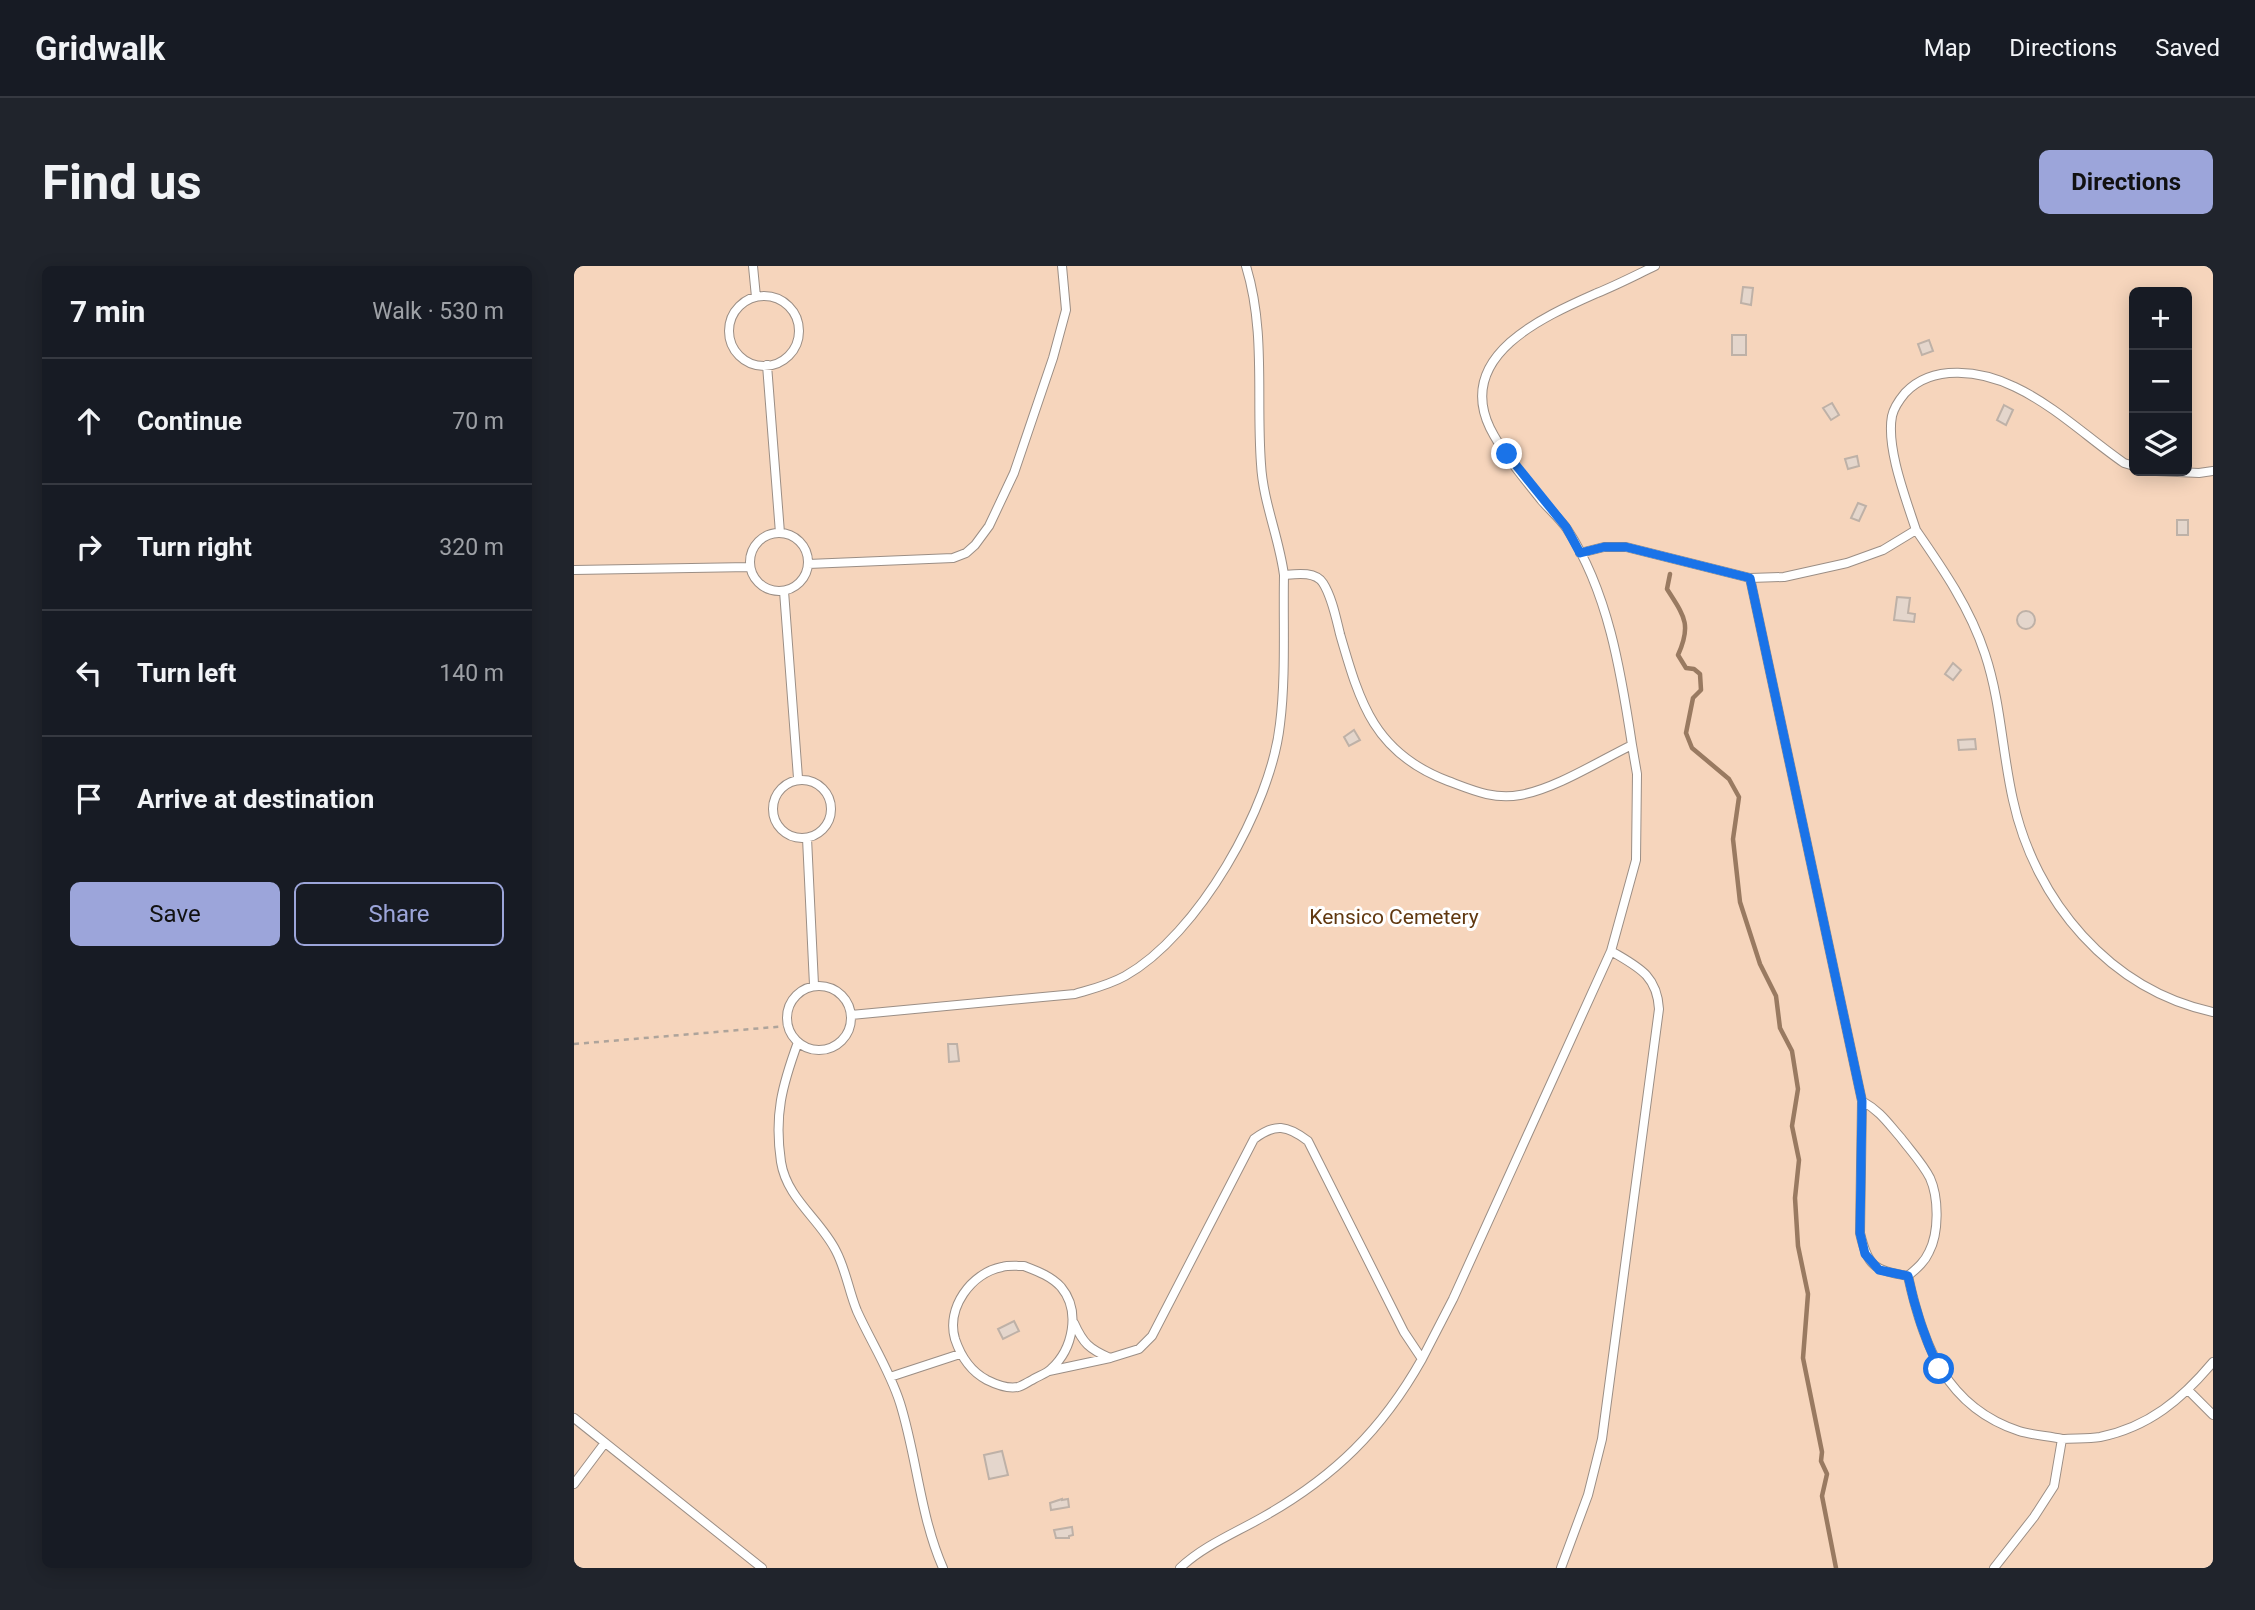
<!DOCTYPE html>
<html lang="en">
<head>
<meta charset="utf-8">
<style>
	body { margin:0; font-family:Roboto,sans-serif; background:#20242c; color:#f1f3f6 }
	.controls { position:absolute; right:21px; top:21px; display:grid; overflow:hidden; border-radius:10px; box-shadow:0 4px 18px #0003 }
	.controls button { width:63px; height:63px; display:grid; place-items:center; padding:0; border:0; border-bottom:2px solid #363941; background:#171b24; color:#f1f3f6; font:35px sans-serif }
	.stop { position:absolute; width:21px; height:21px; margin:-16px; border:5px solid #1a73e8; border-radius:50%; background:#fff }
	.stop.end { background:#1a73e8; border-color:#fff; box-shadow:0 2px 7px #0008 }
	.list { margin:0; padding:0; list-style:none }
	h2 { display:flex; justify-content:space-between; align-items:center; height:91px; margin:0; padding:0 28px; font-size:30px }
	h2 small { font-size:23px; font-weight:400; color:#9ea1a6 }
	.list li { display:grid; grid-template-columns:46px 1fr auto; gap:21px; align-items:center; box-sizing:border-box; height:126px; padding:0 28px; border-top:2px solid #363941 }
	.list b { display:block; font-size:26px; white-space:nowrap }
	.list em { font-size:23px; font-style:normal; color:#9ea1a6 }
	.actions { display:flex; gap:14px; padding:21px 28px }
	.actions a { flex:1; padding:16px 0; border:2px solid #9ca5da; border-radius:10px; text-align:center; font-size:24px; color:#9ca5da }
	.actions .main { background:#9ca5da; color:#111 }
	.icon { flex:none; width:38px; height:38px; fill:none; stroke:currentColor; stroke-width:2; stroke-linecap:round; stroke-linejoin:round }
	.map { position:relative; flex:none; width:1639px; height:1302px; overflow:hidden; border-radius:10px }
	header { display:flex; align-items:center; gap:42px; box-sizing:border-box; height:98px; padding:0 35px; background:#171b24; border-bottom:2px solid #363941 }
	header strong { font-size:33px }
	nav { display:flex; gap:38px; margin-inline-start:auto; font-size:24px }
	.intro { display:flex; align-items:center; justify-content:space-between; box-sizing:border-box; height:168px; padding:0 42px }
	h1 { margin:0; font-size:49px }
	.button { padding:18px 32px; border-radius:10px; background:#9ca5da; color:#111; font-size:24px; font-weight:700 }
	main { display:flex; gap:42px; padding:0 42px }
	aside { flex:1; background:#171b24; border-radius:10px; box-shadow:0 4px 18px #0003 }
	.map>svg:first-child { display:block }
	.green { fill:#f6d5bc; fill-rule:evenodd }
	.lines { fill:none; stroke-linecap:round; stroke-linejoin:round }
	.stream { stroke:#997a61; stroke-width:4.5 }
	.building { fill:#e4d6cc; stroke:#beb1a7; stroke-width:2 }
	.lane-casing { stroke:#9b8e85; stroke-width:10 }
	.path { stroke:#aea49b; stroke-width:2.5; stroke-dasharray:5 5; stroke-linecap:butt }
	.lane { stroke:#fff; stroke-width:8 }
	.route { stroke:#1a73e8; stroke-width:9 }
	.labels { text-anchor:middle; stroke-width:6; stroke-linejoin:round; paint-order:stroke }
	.park-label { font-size:21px; fill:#613810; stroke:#fff }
</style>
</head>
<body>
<header>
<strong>Gridwalk</strong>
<nav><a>Map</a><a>Directions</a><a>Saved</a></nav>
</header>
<div class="intro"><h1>Find us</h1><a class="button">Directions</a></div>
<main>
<aside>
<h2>7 min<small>Walk · 530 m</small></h2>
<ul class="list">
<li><svg class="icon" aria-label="ahead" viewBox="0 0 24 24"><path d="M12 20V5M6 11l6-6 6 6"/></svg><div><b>Continue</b></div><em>70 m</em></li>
<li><svg class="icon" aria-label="right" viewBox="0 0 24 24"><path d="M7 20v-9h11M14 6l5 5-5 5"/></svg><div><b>Turn right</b></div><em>320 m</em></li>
<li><svg class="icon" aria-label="left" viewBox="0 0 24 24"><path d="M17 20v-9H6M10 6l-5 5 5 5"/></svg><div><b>Turn left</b></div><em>140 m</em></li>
<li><svg class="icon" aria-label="arrive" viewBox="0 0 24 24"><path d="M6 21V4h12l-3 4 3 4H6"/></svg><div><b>Arrive at destination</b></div></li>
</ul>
<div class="actions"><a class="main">Save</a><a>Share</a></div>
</aside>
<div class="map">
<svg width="1639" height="1302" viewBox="0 0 1639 1302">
	<rect width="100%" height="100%" fill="#fff1e6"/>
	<path class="green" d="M 0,0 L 1639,0 L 1639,1302 L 0,1302 ZM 1560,26 L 1613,26 L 1613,205 L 1560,205 Z"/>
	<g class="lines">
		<path class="stream" d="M 1096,308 L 1093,323 C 1110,350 1118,358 1104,389 L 1112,402 L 1120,403 L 1126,408 L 1127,424 L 1119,432 L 1112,467 L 1118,482 L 1155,513 L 1165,531 L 1159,573 L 1166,636 L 1186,698 L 1202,730 L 1206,762 L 1218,785 L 1224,823 L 1218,860 L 1225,894 L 1221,932 L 1224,980 L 1234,1028 L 1229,1092 L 1248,1186 L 1247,1195 L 1253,1208 L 1248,1230 L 1262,1302"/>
	</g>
	<path class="building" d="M 1169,21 L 1179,22 L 1177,39 L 1167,37 Z
		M 1158,69 L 1172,69 L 1172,89 L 1158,89 Z
		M 1355,74 L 1359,85 L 1348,89 L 1344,78 Z
		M 1258,137 L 1265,149 L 1257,154 L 1249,142 Z
		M 1430,139 L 1439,144 L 1432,159 L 1423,154 Z
		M 1283,190 L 1285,200 L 1274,203 L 1271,193 Z
		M 1284,237 L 1292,240 L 1285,255 L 1277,252 Z
		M 1603,254 L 1614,254 L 1614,269 L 1603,269 Z
		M 1323,331 L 1336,332 L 1334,347 L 1341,348 L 1340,356 L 1320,354 Z
		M1443 354a9 9 0 1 1 18 0a9 9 0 1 1-18 0Z
		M 1379,397 L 1387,404 L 1379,414 L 1371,408 Z
		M 780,464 L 786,474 L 775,480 L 770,471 Z
		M 1401,473 L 1402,483 L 1385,484 L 1384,474 Z
		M 374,778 L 383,778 L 385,795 L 375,796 Z
		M 440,1055 L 445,1065 L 429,1073 L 424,1063 Z
		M 428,1185 L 434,1209 L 415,1213 L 410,1189 Z
		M 488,1233 L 488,1234 L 494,1233 L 495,1241 L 477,1244 L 476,1237 Z
		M 498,1261 L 499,1269 L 495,1270 L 495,1272 L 482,1272 L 480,1264 Z"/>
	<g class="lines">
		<g class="lane-casing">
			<path id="lane" d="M 179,0 L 182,31
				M 672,0 C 692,65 682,132 687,198 C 689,236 705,271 710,309
				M155 65a35 35 0 1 1 70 0a35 35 0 1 1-70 0Z
				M 193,99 L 206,267
				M 1582,205 L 1625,207 L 1639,205
				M 1342,264 C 1332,233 1312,182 1318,150 C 1320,141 1326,133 1331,127 C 1359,97 1408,105 1441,121 C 1481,140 1514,172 1550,197 L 1560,200
				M176 296a29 29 0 1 1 58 0a29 29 0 1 1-58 0Z
				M 1006,287 L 1030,281 L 1052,281 L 1176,312 L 1210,311 L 1273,297 L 1309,284 L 1342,264 C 1369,303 1396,342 1411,388 C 1427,436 1428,486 1439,534 C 1461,635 1536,724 1639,746
				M 234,298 L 379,292 L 392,287 L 401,279 L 415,260 L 440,207 L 479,92 L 492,44 L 488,0
				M 0,304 L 176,301
				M 1176,312 L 1288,835 L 1286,967 C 1294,1001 1300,1004 1334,1010 C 1349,1079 1372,1141 1445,1165 C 1458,1169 1474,1170 1488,1173 L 1480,1220 L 1460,1251 L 1420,1302
				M 210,325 L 224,512
				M199 543a29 29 0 1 1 58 0a29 29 0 1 1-58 0Z
				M 233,572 L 240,719
				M213 752a32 32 0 1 1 64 0a32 32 0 1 1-64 0Z
				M 277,749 L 501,728 C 518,723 535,719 551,710 C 624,669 697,541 706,458 C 712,411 709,356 710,309 C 722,308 741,305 749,317 C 758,331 762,352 766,368 C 786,437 800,487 874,515 C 898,524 920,534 946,529 C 981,523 1025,495 1058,479 C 1047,406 1034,325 993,263 C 986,253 976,244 968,235 C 950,212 929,188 916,162 C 881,89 971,50 1023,27 C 1043,19 1062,9 1081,0
				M 224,776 C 208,820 200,849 207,896 C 213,933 246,953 262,985 C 272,1004 275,1026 283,1045 C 297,1076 316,1105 326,1137 C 343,1191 346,1250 369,1302
				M 1288,835 C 1306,845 1313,856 1327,872 C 1336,884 1349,898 1356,912 C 1365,932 1365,967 1355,986 C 1350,997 1342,1003 1334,1010
				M 450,1000 C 463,1005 477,1010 487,1021 C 507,1045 499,1083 477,1103 C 472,1108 464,1110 458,1114 C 454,1116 448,1120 444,1121 C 434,1123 421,1118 413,1114 C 396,1105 387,1091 381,1073 C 372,1042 397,1007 428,1001 C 435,999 443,1000 450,1000 Z
				M 500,1057 C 509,1077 515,1083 536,1092 L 565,1083 L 578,1070 L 680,873 C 701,857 713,859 734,875 L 830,1066 L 848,1093 C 808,1164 760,1211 689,1251 C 661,1267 629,1280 606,1302
				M 848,1093 L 879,1033 L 1037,685 L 1062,594 L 1063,508 L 1058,479
				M 475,1105 L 536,1092
				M 316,1111 L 386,1088
				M 1615,1125 L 1639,1149
				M 0,1152 L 188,1302
				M 1488,1173 C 1500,1172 1514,1173 1526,1171 C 1575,1161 1608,1133 1639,1096
				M 0,1218 L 30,1178
				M 987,1302 L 1014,1229 L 1028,1173 L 1085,743 C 1083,709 1064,701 1037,685"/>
		</g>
		<path class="path" d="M 0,778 L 213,760"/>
		<use href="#lane" class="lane"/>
	</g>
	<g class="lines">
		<path class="route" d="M 933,188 L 992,261 L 1006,287 L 1030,281 L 1052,281 L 1176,312 L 1288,835 L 1286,967 L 1291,988 L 1305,1004 L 1334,1010 C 1341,1044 1351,1073 1365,1103"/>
	</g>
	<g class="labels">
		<g class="park-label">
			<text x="820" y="658">Kensico Cemetery</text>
		</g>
	</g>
</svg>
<div class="controls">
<button>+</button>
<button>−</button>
<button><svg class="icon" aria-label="layers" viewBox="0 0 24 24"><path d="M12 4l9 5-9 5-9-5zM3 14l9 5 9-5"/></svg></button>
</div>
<div class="stop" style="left:1365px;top:1103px"></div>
<div class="stop end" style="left:933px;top:188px"></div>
</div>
</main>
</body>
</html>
